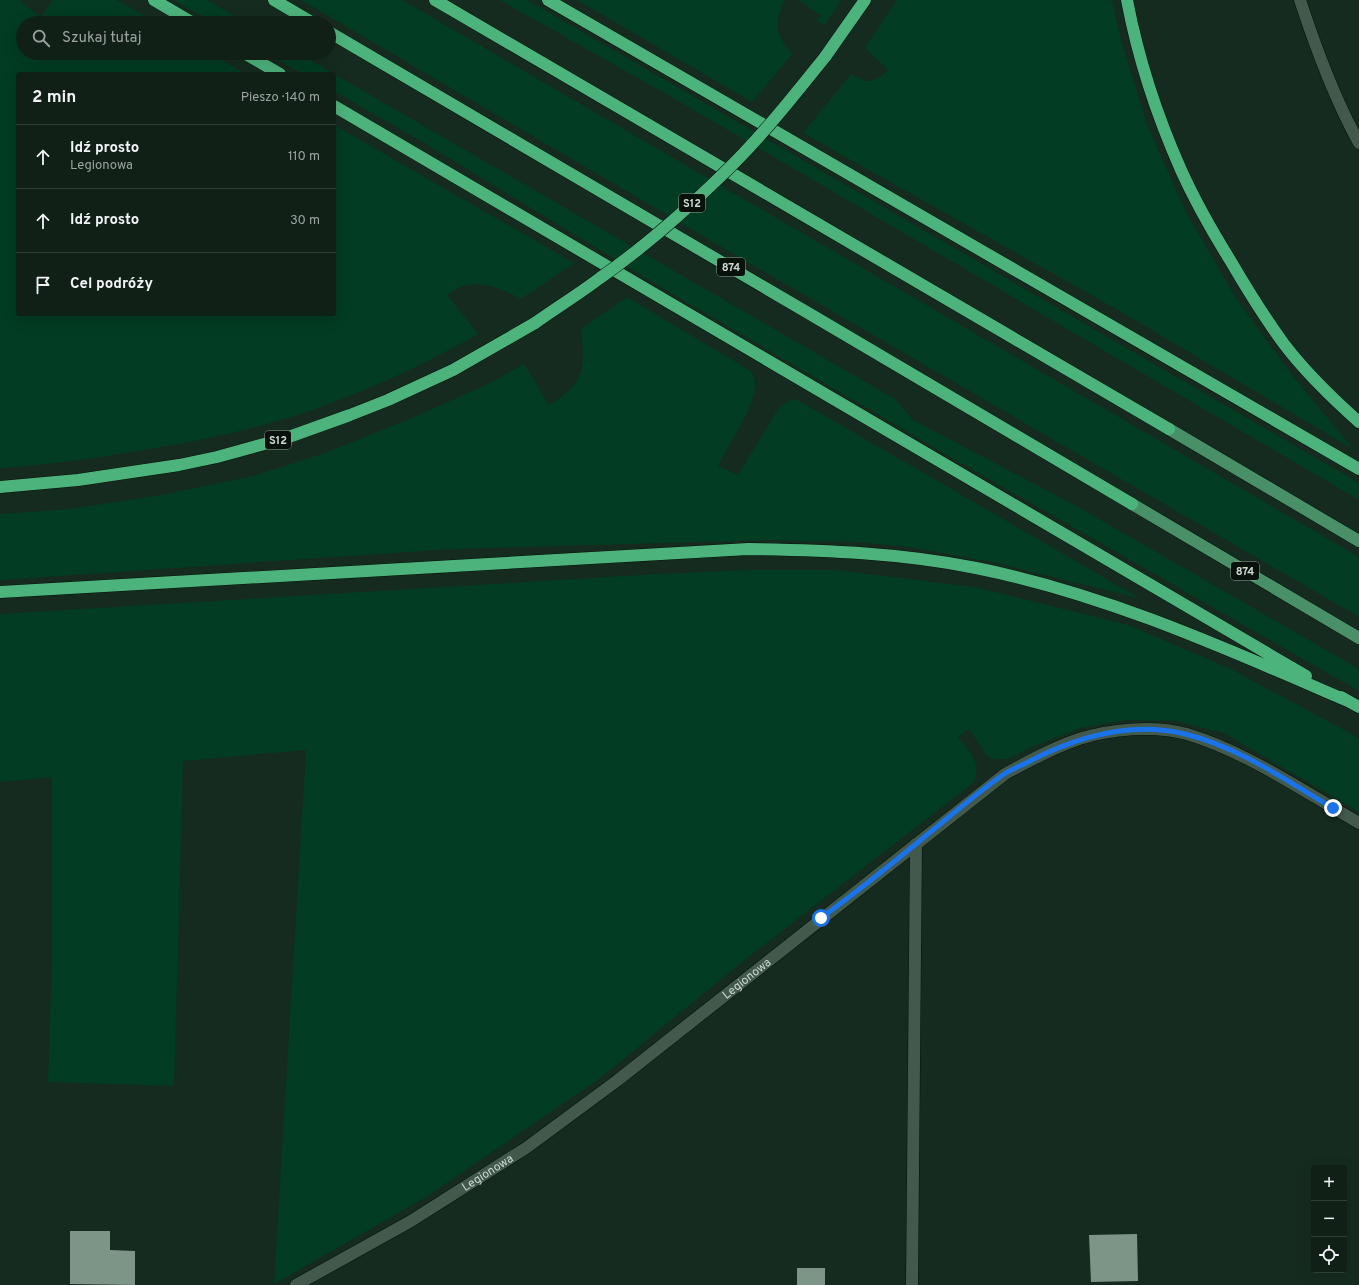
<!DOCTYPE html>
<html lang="pl">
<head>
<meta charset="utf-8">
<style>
	body { margin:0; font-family:Overpass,sans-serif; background:#192820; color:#f1f3f6 }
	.controls { position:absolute; right:12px; bottom:12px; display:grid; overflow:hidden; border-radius:4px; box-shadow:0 4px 16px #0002 }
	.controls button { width:36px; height:36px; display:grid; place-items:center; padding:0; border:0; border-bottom:1px solid #303e36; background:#102017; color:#f1f3f6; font:20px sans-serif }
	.stop { position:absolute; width:12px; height:12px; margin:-9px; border:3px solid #1a73e8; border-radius:50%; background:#fff }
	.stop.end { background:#1a73e8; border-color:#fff; box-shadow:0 1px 4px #0008 }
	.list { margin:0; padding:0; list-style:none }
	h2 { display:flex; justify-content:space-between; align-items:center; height:52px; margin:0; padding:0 16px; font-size:17px }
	h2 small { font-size:13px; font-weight:400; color:#9ca3a1 }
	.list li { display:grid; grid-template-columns:26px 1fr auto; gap:12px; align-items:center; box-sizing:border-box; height:64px; padding:0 16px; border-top:1px solid #303e36 }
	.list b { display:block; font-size:15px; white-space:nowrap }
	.list p { margin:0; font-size:13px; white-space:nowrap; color:#9ca3a1 }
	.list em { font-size:13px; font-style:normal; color:#9ca3a1 }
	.icon { flex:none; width:22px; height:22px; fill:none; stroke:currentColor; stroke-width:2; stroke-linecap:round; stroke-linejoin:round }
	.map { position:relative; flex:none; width:1359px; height:1285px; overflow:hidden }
	.search { position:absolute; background:#102017; box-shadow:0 4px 16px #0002; left:16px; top:16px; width:320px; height:44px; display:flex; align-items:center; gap:10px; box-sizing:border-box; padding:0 14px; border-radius:22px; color:#9ca3a1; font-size:15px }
	.panel { position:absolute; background:#102017; box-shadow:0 4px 16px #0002; left:16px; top:72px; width:320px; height:244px; border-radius:4px }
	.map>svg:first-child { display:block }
	.green { fill:#023c22 }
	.building { fill:#7d9586 }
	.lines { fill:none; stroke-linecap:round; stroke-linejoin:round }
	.minor-casing { stroke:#011308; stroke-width:13 }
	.major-casing { stroke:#011308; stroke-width:13 }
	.highway-casing { stroke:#011308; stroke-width:13 }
	.minor { stroke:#42594b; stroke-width:12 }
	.major { stroke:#498f68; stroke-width:12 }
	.highway { stroke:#4db37c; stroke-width:12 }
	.highway-bridge-casing { stroke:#011308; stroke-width:13; stroke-linecap:butt }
	.highway-bridge { stroke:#4db37c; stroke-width:12 }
	.route { stroke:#1a73e8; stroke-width:5 }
	.labels { text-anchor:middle; stroke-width:4; stroke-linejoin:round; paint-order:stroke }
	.shield { fill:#08110c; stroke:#929e97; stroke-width:1 }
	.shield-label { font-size:11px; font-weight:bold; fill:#cddad2 }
	.street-label { font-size:12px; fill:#cddad2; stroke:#08110c }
</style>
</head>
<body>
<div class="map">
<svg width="1359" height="1285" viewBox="0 0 1359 1285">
	<rect width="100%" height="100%" fill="#162b1f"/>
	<path class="green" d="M 0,0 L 22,0 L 21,2 L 41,17 L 53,0 L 117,0 L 157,23 L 23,23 L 23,53 L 209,53 L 246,74 L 18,74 L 18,314 L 334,314 L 334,125 L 574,263 L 521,299 C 504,290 481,279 461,287 C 456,289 451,292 447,295 L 478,334 C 426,363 374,388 318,408 C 262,428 203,440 144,450 C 97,458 48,465 0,468 Z
		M 173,0 L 207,0 L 247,23 L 214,23 Z
		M 301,0 L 402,0 L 1359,557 L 1359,617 L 737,256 Z
		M 500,0 L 527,0 L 1359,483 L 1359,500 L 680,102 Z
		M 577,0 L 784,0 C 774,26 775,33 792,54 L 752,102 Z
		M 799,0 L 841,0 L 825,25 L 817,21 L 821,16 Z
		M 897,0 L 1112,0 L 1121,40 L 1147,125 L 1186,212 L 1237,300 L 1292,375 L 1353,449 L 1116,309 L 803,133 L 851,74 C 867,84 874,84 888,70 L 865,48 Z
		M 266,53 L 298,53 L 334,74 L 303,74 Z
		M 334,74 L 895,399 L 913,420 L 1071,503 L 1359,669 L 1359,691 L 940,451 L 649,280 L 426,144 L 334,91 Z
		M 627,297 L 744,367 C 746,368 750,370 752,373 C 766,393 727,446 718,466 L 738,475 L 778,409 L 790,400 L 796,399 L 1141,599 L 997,563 L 910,547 L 857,542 L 765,540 L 452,549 L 0,580 L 0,514 L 70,509 L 161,495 L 253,476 L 325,453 L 419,415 L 490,383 L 524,364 L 549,405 C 586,382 585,369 581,329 Z
		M 752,570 L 837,570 L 974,587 L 1128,625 L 1229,668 L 1359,738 L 1359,812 L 1224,733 L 1176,721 L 1126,720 L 1081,728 L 1031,747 L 1008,759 L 994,759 L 986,755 L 969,729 L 958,737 C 970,753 981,760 974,782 L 742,962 L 599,1079 L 426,1197 L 274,1284 L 306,750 L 183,761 L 174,1086 L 48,1082 L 52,963 L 52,777 L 0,782 L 0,614 L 657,574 Z"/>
	<path class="building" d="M 70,1231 L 110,1231 L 110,1250 L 135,1251 L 135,1285 L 70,1284 Z
		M 1137,1234 L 1138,1281 L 1091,1282 L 1089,1235 Z
		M 797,1268 L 825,1268 L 825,1285 L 797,1285 Z"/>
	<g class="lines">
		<g class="minor-casing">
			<g id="minor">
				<path d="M 1300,0 C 1316,49 1334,98 1359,143"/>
				<path id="s1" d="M 296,1285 L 411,1221 L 526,1148 L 618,1080 L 1005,774 C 1029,761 1053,748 1079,739 C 1111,729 1154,725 1187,734 C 1247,752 1305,792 1359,823"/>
				<path d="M 912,1285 L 916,844"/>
			</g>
		</g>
		<g class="major-casing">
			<path id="major" d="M 1169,429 L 1359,541
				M 1132,504 L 1359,638"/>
		</g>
		<g class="highway-casing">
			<path id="highway" d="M 154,0 L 193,23
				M 274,0 L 313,23
				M 435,0 L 1169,429
				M 548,0 L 1359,469
				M 1127,0 C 1138,58 1157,116 1181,170 C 1195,201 1212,231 1230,260 C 1247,289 1264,317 1284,344 C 1306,373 1332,398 1359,422
				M 329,32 L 815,317 L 1132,504
				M 244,53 L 280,74
				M 825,57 L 865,0
				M 334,106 L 1306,676
				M 0,487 L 78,480 L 179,465 L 217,457 L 286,438 L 350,415 L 388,400 L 453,370 L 535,323
				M 0,592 L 748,549 C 824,550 902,553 976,568 C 1106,594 1227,649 1348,701
				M 1341,697 L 1359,707"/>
		</g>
		<use href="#minor" class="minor"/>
		<use href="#major" class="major"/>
		<use href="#highway" class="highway"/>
		<g class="highway-bridge-casing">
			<path id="highway-bridge" d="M 535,323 C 556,308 579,294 600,278 C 643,248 683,213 721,176 C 759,140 792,98 825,57"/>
		</g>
		<use href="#highway-bridge" class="highway-bridge"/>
	</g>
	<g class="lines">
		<path class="route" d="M 821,918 C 858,891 893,863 928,834 C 953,814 978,792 1004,774 C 1012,769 1020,766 1028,762 C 1076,737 1131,721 1185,734 C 1239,747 1287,781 1333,808"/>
	</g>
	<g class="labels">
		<g class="shield">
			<rect x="679" y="194" width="26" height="18" rx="3"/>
			<rect x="717" y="258" width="28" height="18" rx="3"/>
			<rect x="265" y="431" width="26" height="18" rx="3"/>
			<rect x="1231" y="562" width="28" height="18" rx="3"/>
		</g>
		<g class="shield-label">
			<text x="692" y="207">S12</text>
			<text x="731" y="271">874</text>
			<text x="278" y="444">S12</text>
			<text x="1245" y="575">874</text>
		</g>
		<g class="street-label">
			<text dy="4" stroke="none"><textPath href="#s1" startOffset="546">Legionowa</textPath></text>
			<text dy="4" stroke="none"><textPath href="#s1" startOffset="222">Legionowa</textPath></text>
		</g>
	</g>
</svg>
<div class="controls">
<button>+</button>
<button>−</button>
<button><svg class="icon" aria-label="locate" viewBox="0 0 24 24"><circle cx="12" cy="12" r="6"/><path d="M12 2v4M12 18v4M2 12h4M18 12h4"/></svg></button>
</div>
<div class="stop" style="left:821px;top:918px"></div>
<div class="stop end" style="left:1333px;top:808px"></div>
<div class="search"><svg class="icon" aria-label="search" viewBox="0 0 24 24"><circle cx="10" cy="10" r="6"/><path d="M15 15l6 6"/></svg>Szukaj tutaj</div>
<section class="panel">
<h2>2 min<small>Pieszo · 140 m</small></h2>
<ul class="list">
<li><svg class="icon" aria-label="ahead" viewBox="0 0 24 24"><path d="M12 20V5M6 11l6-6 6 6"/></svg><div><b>Idź prosto</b><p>Legionowa</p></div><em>110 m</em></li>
<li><svg class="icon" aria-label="ahead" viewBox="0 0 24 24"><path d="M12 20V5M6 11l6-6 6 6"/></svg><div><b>Idź prosto</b></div><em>30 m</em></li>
<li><svg class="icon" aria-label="arrive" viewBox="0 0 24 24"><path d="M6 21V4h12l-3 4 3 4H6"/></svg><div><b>Cel podróży</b></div></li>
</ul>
</section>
</div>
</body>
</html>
